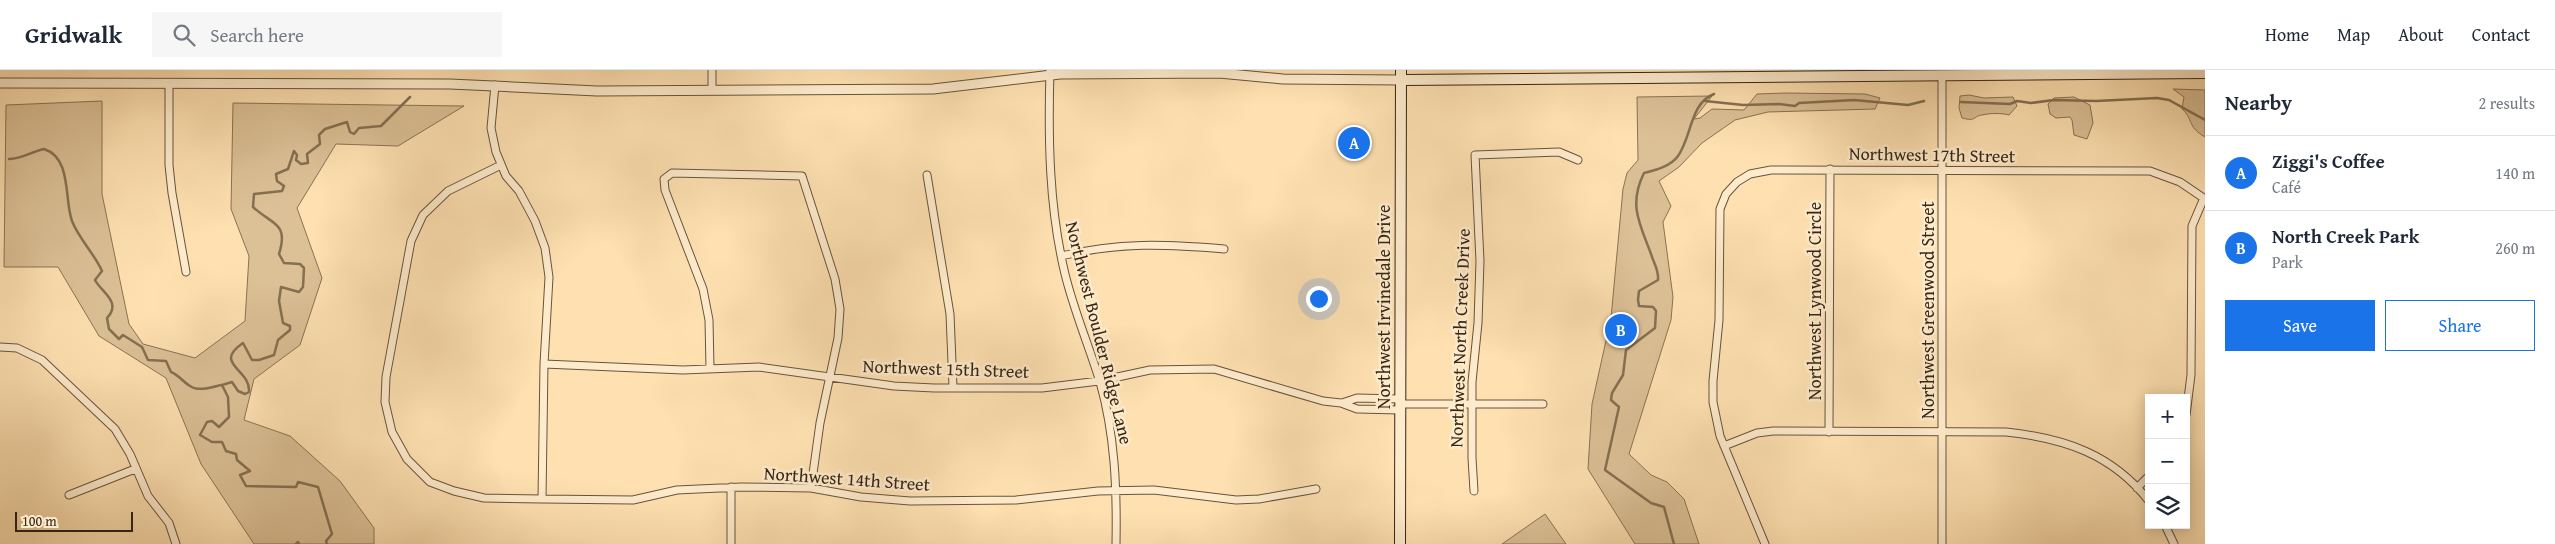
<!DOCTYPE html>
<html lang="en">
<head>
<meta charset="utf-8">
<style>
	body { margin:0; font-family:"Gentium Book Plus",serif; background:#f6f6f7; color:#1f2937 }
	.controls { position:absolute; right:15px; bottom:15px; display:grid; overflow:hidden; border-radius:0px; box-shadow:0 2px 12px #0003 }
	.controls button { width:45px; height:45px; display:grid; place-items:center; padding:0; border:0; border-bottom:1px solid #e0e1e3; background:#fff; color:#1f2937; font:25px sans-serif }
	.scale { position:absolute; left:15px; bottom:12px; width:118px; box-sizing:border-box; padding-left:5px; border:2px solid #362614; border-top:0; font-size:14px; line-height:18px; white-space:nowrap; color:#362614; -webkit-text-stroke:4px #feebcc; paint-order:stroke }
	.you { position:absolute; left:1318px; top:228px; width:18px; height:18px; margin:-12px; border:4px solid #fff; border-radius:50%; background:#1a73e8; box-shadow:0 0 0 8px #1a73e833 }
	.badge { display:grid; place-items:center; width:32px; height:32px; border-radius:50%; background:#1a73e8; color:#fff; font-size:16px; font-weight:700 }
	.pin { position:absolute; translate:-50% -50%; border:2px solid #fff; box-shadow:0 1px 5px #0006 }
	.list { margin:0; padding:0; list-style:none }
	h2 { display:flex; justify-content:space-between; align-items:center; height:65px; margin:0; padding:0 20px; font-size:21px }
	h2 small { font-size:16px; font-weight:400; color:#747a83 }
	.list li { display:grid; grid-template-columns:32px 1fr auto; gap:15px; align-items:center; box-sizing:border-box; height:75px; padding:0 20px; border-top:1px solid #e0e1e3 }
	.list b { display:block; font-size:19px; white-space:nowrap }
	.list p { margin:0; font-size:16px; white-space:nowrap; color:#747a83 }
	.list em { font-size:16px; font-style:normal; color:#747a83 }
	.actions { display:flex; gap:10px; padding:15px 20px }
	.actions a { flex:1; padding:11px 0; border:1px solid #1a73e8; border-radius:0px; text-align:center; font-size:18px; color:#1a73e8 }
	.actions .main { background:#1a73e8; color:#fff }
	.icon { flex:none; width:28px; height:28px; fill:none; stroke:currentColor; stroke-width:2; stroke-linecap:round; stroke-linejoin:round }
	.map { position:relative; flex:none; width:2205px; height:474px; overflow:hidden }
	header { display:flex; align-items:center; gap:30px; box-sizing:border-box; height:70px; padding:0 25px; background:#fff; border-bottom:1px solid #e0e1e3 }
	header strong { font-size:24px }
	nav { display:flex; gap:28px; margin-inline-start:auto; font-size:18px }
	.search { width:350px; height:45px; background:#f6f6f7; display:flex; align-items:center; gap:12px; box-sizing:border-box; padding:0 18px; border-radius:0px; color:#747a83; font-size:19px }
	main { display:flex }
	aside { flex:1; background:#fff }
	.map>svg:first-child { display:block }
	.green { fill:#dcc096; stroke:#897355 }
	.lines { fill:none; stroke-linecap:round; stroke-linejoin:round }
	.stream { stroke:#857052; stroke-width:2.5 }
	.minor-casing { stroke:#68543b; stroke-width:9 }
	.tertiary-casing { stroke:#68543b; stroke-width:11 }
	.secondary-casing { stroke:#362614; stroke-width:12 }
	.minor { stroke:#feebcc; stroke-width:7 }
	.tertiary { stroke:#feebcc; stroke-width:9 }
	.secondary { stroke:#feebcc; stroke-width:10 }
	.labels { text-anchor:middle; stroke-width:5; stroke-linejoin:round; paint-order:stroke }
	.street-label { font-size:18px; fill:#362614; stroke:#feebcc }
</style>
</head>
<body>
<header>
<strong>Gridwalk</strong>
<div class="search"><svg class="icon" aria-label="search" viewBox="0 0 24 24"><circle cx="10" cy="10" r="6"/><path d="M15 15l6 6"/></svg>Search here</div>
<nav><a>Home</a><a>Map</a><a>About</a><a>Contact</a></nav>
</header>
<main>
<div class="map">
<svg width="2205" height="474" viewBox="0 0 2205 474">
	<rect width="100%" height="100%" fill="#fee0b1"/>
	<filter id="stains"><feTurbulence type="fractalNoise" baseFrequency=".004" numOctaves="4"/><feColorMatrix values="0 0 0 0 .2 0 0 0 0 .09 0 0 0 0 .02 0 0 0 .5 -.17"/></filter>
	<radialGradient id="worn" r=".72"><stop offset=".6" stop-color="#630" stop-opacity="0"/><stop offset="1" stop-color="#630" stop-opacity=".3"/></radialGradient>
	<path class="green" d="M 2173,19 L 2205,20 L 2205,67 C 2187,57 2193,48 2182,39 L 2184,27 Z
		M 1785,23 L 1865,24 L 1880,28 L 1875,39 L 1768,42 L 1735,50 L 1702,73 L 1679,97 L 1659,111 L 1671,136 L 1663,152 L 1673,227 L 1671,250 L 1629,384 L 1651,405 L 1667,412 L 1684,429 L 1699,474 L 1635,474 L 1588,399 L 1592,334 L 1611,248 L 1623,119 L 1627,103 L 1638,90 L 1637,27 L 1712,26 L 1694,49 L 1700,48 L 1712,39 L 1744,40 L 1757,24 Z
		M 1969,25 L 1984,28 L 2013,27 L 2017,36 L 2009,45 C 2002,43 1990,43 1982,45 C 1973,46 1977,52 1962,48 L 1959,38 L 1960,26 Z
		M 2074,27 L 2090,35 L 2093,53 L 2087,69 L 2074,65 L 2072,50 L 2070,47 L 2056,48 L 2050,44 L 2048,34 L 2054,28 Z
		M 102,31 L 102,124 L 129,254 L 143,274 L 195,288 L 245,251 L 249,186 L 231,139 L 233,33 L 464,36 L 398,76 L 336,74 L 297,138 L 322,208 L 300,275 L 254,309 L 244,350 L 290,366 L 340,411 L 374,458 L 374,474 L 254,474 L 201,394 L 166,308 L 99,266 L 58,197 L 4,197 L 6,35 Z
		M 1545,444 L 1566,474 L 1502,474 Z"/>
	<g class="lines">
		<path class="stream" d="M 1705,31 L 1743,35 L 1779,34 L 1795,36 L 1799,33 L 1854,30 L 1908,35 L 1924,31
			M 1961,32 L 2010,34 L 2017,31 L 2031,33 L 2054,30 L 2096,31 L 2157,28 L 2169,30 L 2205,50
			M 9,89 C 23,89 30,82 44,79 C 72,88 64,129 72,151 C 79,169 94,183 102,201 L 95,210 C 102,223 122,232 107,248 L 109,259 L 119,269 L 123,265 L 142,277 L 148,290 L 166,291 L 171,302 C 179,305 183,312 190,316 C 198,322 213,317 221,315
			M 296,474 L 298,472 L 299,474
			M 327,474 L 326,471 L 332,464 L 318,417 L 298,412 L 296,417 L 246,416 L 240,405 L 250,401 L 237,390 L 236,384 L 226,381 L 222,372 L 212,372 L 200,365 L 207,352 L 212,351 L 219,357 L 229,347 L 228,327 L 222,315 L 232,312 L 238,321 L 245,324 L 249,322 C 251,299 212,294 243,273 L 252,290 L 259,290 L 274,285 L 278,270 L 290,260 L 290,256 L 283,253 L 279,231 L 281,217 L 299,222 L 303,217 L 304,198 L 300,194 L 284,193 L 279,184 C 289,152 272,155 253,137 L 254,124 L 282,121 L 284,116 L 277,111 L 276,104 L 288,99 L 294,81 L 297,85 L 296,90 L 301,94 L 308,93 L 307,84 L 320,74 L 319,65 L 325,59 L 347,52 L 350,62 L 354,64 L 359,58 L 381,56 L 410,27
			M 1674,474 L 1664,437 L 1651,433 L 1605,400 L 1619,337 L 1611,330 L 1612,323 L 1623,305 L 1626,280 L 1655,258 L 1656,241 L 1653,237 L 1639,236 L 1638,230 L 1639,221 L 1658,210 C 1659,200 1654,194 1651,184 C 1640,154 1628,135 1644,103 C 1656,100 1671,96 1678,86 C 1692,66 1690,33 1714,24"/>
		<g class="minor-casing">
			<path id="minor" d="M 712,0 L 712,20
				M 1050,0 C 1048,68 1049,138 1065,204 C 1074,241 1089,276 1100,312 C 1115,365 1117,419 1116,474
				M 169,14 L 169,95 L 172,123 L 186,202
				M 495,15 L 491,58 L 496,82 L 506,106 L 519,121 L 535,151 L 545,178 L 549,207 L 544,294 L 542,429
				M 501,95 L 448,121 L 423,145 L 411,171 L 386,307 L 385,332 L 392,362 L 407,389 L 430,412 L 454,421 L 484,428 L 542,429 L 633,430 L 677,420 L 741,417 L 811,418 L 861,427 L 910,431 L 1016,430 L 1098,421 L 1154,420 L 1236,430 L 1259,429 L 1316,419
				M 927,105 L 950,244 L 953,317
				M 1061,186 C 1119,172 1165,174 1224,179
				M 0,277 L 17,278 L 42,290 L 115,359 L 130,384 L 148,426 L 169,453 L 176,474
				M 544,294 L 683,300 L 759,297 L 894,316 L 934,318 L 1042,318 L 1099,311 L 1150,300 L 1214,299 L 1323,331 L 1341,333 L 1357,339 L 1400,340
				M 710,298 L 709,250 L 703,219 L 665,120 L 664,109 L 672,103 L 802,106 L 835,209 L 840,239 L 838,268 L 820,353 L 811,418
				M 1342,333 L 1357,328 L 1400,329
				M 1400,334 L 1543,334
				M 2186,345 L 2191,305 L 2192,156 L 2204,128
				M 1829,362 L 1830,99
				M 1724,376 L 1757,363 L 1773,361 L 2006,362 C 2064,368 2112,384 2149,431
				M 2137,418 L 2149,406
				M 1474,421 L 1472,388 L 1472,312 L 1478,253 L 1480,191 L 1475,85 L 1559,82 L 1578,90
				M 69,425 L 135,399
				M 2165,455 L 2174,474
				M 731,474 L 731,417
				M 1765,474 L 1720,366 L 1713,332 L 1713,311 L 1719,250 L 1720,139 L 1726,124 L 1737,112 L 1750,104 L 1771,100 L 2150,101 L 2180,112 L 2205,129
				M 1942,474 L 1942,6"/>
		</g>
		<g class="tertiary-casing">
			<path id="tertiary" d="M 0,13 L 450,14 L 597,21 L 933,19 L 1060,4 L 1219,3 L 1283,9 L 1401,10"/>
		</g>
		<g class="secondary-casing">
			<path id="secondary" d="M 1401,10 L 2205,3
				M 1400,474 L 1401,0"/>
		</g>
		<use href="#minor" class="minor"/>
		<use href="#tertiary" class="tertiary"/>
		<use href="#secondary" class="secondary"/>
	</g>
	<g class="labels">
		<g class="street-label">
			<text transform="translate(1932 85) rotate(1)" y="6">Northwest 17th Street</text>
			<text transform="translate(1815 231) rotate(-90)" y="6">Northwest Lynwood Circle</text>
			<text transform="translate(1384 237) rotate(-90)" y="6">Northwest Irvinedale Drive</text>
			<text transform="translate(1928 240) rotate(-90)" y="6">Northwest Greenwood Street</text>
			<text transform="translate(1099 263) rotate(76)" y="6">Northwest Boulder Ridge Lane</text>
			<text transform="translate(1460 268) rotate(-88)" y="6">Northwest North Creek Drive</text>
			<text transform="translate(946 299) rotate(2)" y="6">Northwest 15th Street</text>
			<text transform="translate(847 409) rotate(4)" y="6">Northwest 14th Street</text>
		</g>
	</g>
	<rect width="100%" height="100%" filter="url(#stains)"/>
	<rect width="100%" height="100%" fill="url(#worn)"/>
</svg>
<div class="controls">
<button>+</button>
<button>−</button>
<button><svg class="icon" aria-label="layers" viewBox="0 0 24 24"><path d="M12 4l9 5-9 5-9-5zM3 14l9 5 9-5"/></svg></button>
</div>
<div class="scale">100 m</div>
<div class="you"></div>
<div class="pin badge" style="left:1354px;top:73px">A</div>
<div class="pin badge" style="left:1621px;top:260px">B</div>
</div>
<aside>
<h2>Nearby<small>2 results</small></h2>
<ul class="list">
<li><span class="badge">A</span><div><b>Ziggi's Coffee</b><p>Café</p></div><em>140 m</em></li>
<li><span class="badge">B</span><div><b>North Creek Park</b><p>Park</p></div><em>260 m</em></li>
</ul>
<div class="actions"><a class="main">Save</a><a>Share</a></div>
</aside>
</main>
</body>
</html>
